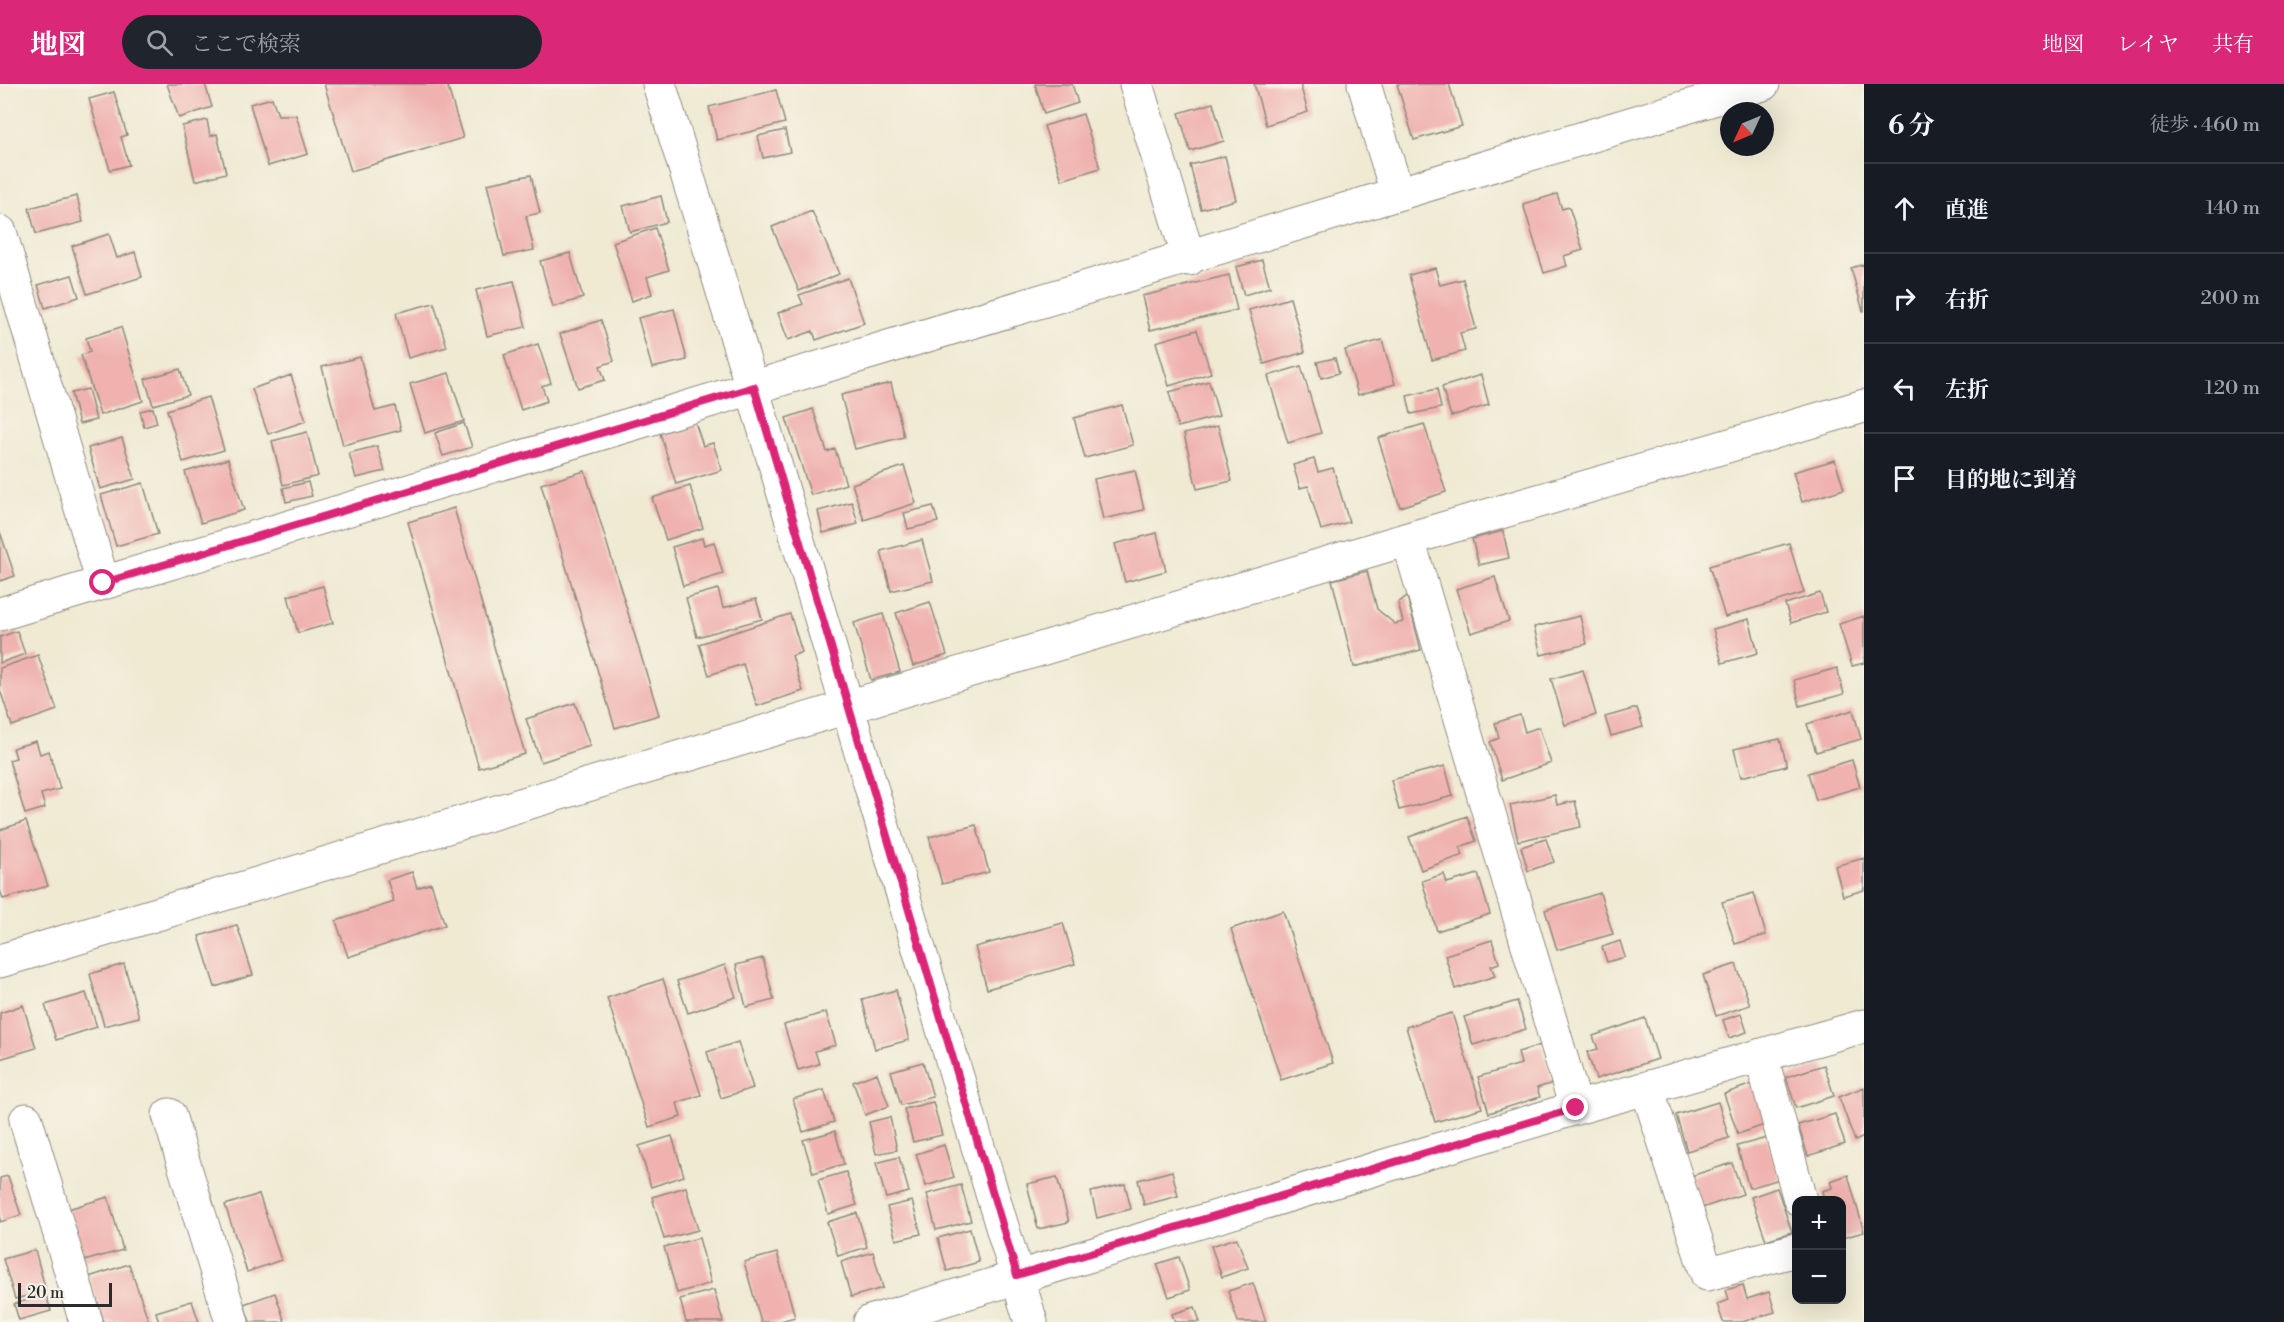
<!DOCTYPE html>
<html lang="ja">
<head>
<meta charset="utf-8">
<style>
	body { margin:0; font-family:"Libre Bodoni","Noto Serif JP",serif; background:#20242c; color:#f1f3f6 }
	.controls { position:absolute; right:18px; bottom:18px; display:grid; overflow:hidden; border-radius:12px; box-shadow:0 6px 24px #0002 }
	.controls button { width:54px; height:54px; display:grid; place-items:center; padding:0; border:0; border-bottom:2px solid #363941; background:#171b24; color:#f1f3f6; font:30px sans-serif }
	.compass { position:absolute; left:1720px; top:18px; width:54px; height:54px; border-radius:50%; background:#171b24; box-shadow:0 6px 24px #0002; rotate:226deg }
	.scale { position:absolute; left:18px; bottom:15px; width:94px; box-sizing:border-box; padding-left:6px; border:3px solid #2b2b2b; border-top:0; font-size:16px; line-height:21px; white-space:nowrap; color:#2b2b2b; -webkit-text-stroke:4px #f7f3e8; paint-order:stroke }
	.stop { position:absolute; width:18px; height:18px; margin:-14px; border:4px solid #db2777; border-radius:50%; background:#fff }
	.stop.end { background:#db2777; border-color:#fff; box-shadow:0 2px 6px #0008 }
	.list { margin:0; padding:0; list-style:none }
	h2 { display:flex; justify-content:space-between; align-items:center; height:78px; margin:0; padding:0 24px; font-size:26px }
	h2 small { font-size:20px; font-weight:400; color:#9ea1a6 }
	.list li { display:grid; grid-template-columns:39px 1fr auto; gap:18px; align-items:center; box-sizing:border-box; height:90px; padding:0 24px; border-top:2px solid #363941 }
	.list b { display:block; font-size:22px; white-space:nowrap }
	.list em { font-size:20px; font-style:normal; color:#9ea1a6 }
	.icon { flex:none; width:33px; height:33px; fill:none; stroke:currentColor; stroke-width:2; stroke-linecap:round; stroke-linejoin:round }
	.map { position:relative; flex:none; width:1864px; height:1238px; overflow:hidden }
	header { display:flex; align-items:center; gap:36px; box-sizing:border-box; height:84px; padding:0 30px; background:#db2777; color:#fff }
	header strong { font-size:28px }
	nav { display:flex; gap:33px; margin-inline-start:auto; font-size:21px }
	.search { width:420px; height:54px; background:#20242c; display:flex; align-items:center; gap:15px; box-sizing:border-box; padding:0 21px; border-radius:33px; color:#9ea1a6; font-size:22px }
	main { display:flex }
	aside { flex:1; background:#171b24 }
	.map>svg:first-child { display:block }
	.building { fill:#f0b2af }
	.lines { fill:none; stroke-linecap:round; stroke-linejoin:round }
	.minor-casing { stroke:#8e8a7f; stroke-width:35 }
	.tertiary-casing { stroke:#8e8a7f; stroke-width:35 }
	.minor { stroke:#fff; stroke-width:33 }
	.tertiary { stroke:#fff; stroke-width:33 }
	.route { stroke:#db2777; stroke-width:8 }
</style>
</head>
<body>
<header>
<strong>地図</strong>
<div class="search"><svg class="icon" aria-label="search" viewBox="0 0 24 24"><circle cx="10" cy="10" r="6"/><path d="M15 15l6 6"/></svg>ここで検索</div>
<nav><a>地図</a><a>レイヤ</a><a>共有</a></nav>
</header>
<main>
<div class="map">
<svg width="1864" height="1238" viewBox="0 0 1864 1238">
	<rect width="100%" height="100%" fill="#f7f3e8"/>
	<filter id="ink" filterUnits="userSpaceOnUse"><feTurbulence type="fractalNoise" baseFrequency=".0167" numOctaves="2"/><feDisplacementMap in="SourceGraphic" scale="12" xChannelSelector="R" yChannelSelector="G"/><feConvolveMatrix kernelMatrix="1 2 1 2 8 2 1 2 1" color-interpolation-filters="sRGB"/></filter>
	<filter id="wash" filterUnits="userSpaceOnUse"><feTurbulence type="fractalNoise" baseFrequency=".008" numOctaves="4" result="noise"/><feDisplacementMap in="SourceGraphic" scale="24" xChannelSelector="R" yChannelSelector="G"/><feGaussianBlur stdDeviation="1.35" result="paint"/><feColorMatrix in="noise" values="0 0 0 0 0 0 0 0 0 0 0 0 0 0 0 0 0 1.4 0 .05"/><feComposite in="paint" operator="in"/></filter>
	<g filter="url(#wash)">
		<rect width="100%" height="100%" fill="#f0ead3"/>
		<g id="blocks">
			<path class="building" d="M 167,0 L 205,0 L 212,23 L 179,34 Z
				M 324,0 L 447,0 L 463,54 L 351,87 Z
				M 1035,0 L 1072,0 L 1078,19 L 1044,30 Z
				M 1254,0 L 1300,0 L 1308,28 L 1266,41 Z
				M 1397,0 L 1449,0 L 1462,42 L 1414,56 Z
				M 776,6 L 785,39 L 717,56 L 709,23 Z
				M 114,8 L 127,51 L 121,53 L 129,81 L 110,86 L 89,15 Z
				M 272,14 L 278,31 L 296,31 L 308,70 L 268,82 L 250,20 Z
				M 1213,19 L 1224,57 L 1190,67 L 1179,29 Z
				M 1083,30 L 1100,84 L 1062,96 L 1044,42 Z
				M 207,36 L 210,52 L 217,50 L 226,89 L 195,97 L 182,42 Z
				M 785,46 L 790,68 L 763,74 L 758,52 Z
				M 1225,72 L 1236,116 L 1201,125 L 1190,81 Z
				M 531,91 L 540,129 L 526,132 L 534,166 L 504,172 L 487,100 Z
				M 1557,110 L 1562,125 L 1569,123 L 1583,166 L 1564,172 L 1567,182 L 1544,189 L 1523,120 Z
				M 77,112 L 83,138 L 36,150 L 29,124 Z
				M 661,112 L 667,138 L 630,148 L 623,122 Z
				M 812,127 L 839,190 L 799,207 L 772,143 Z
				M 655,144 L 669,186 L 647,193 L 652,210 L 632,217 L 613,158 Z
				M 109,150 L 117,174 L 135,168 L 142,193 L 87,210 L 72,162 Z
				M 570,169 L 583,214 L 553,223 L 540,177 Z
				M 1262,176 L 1270,203 L 1244,211 L 1236,183 Z
				M 1864,180 L 1864,227 L 1863,227 L 1851,184 Z
				M 1435,184 L 1440,201 L 1463,195 L 1476,245 L 1460,249 L 1465,267 L 1432,276 L 1409,191 Z
				M 72,191 L 79,213 L 45,224 L 38,201 Z
				M 1229,191 L 1237,226 L 1150,246 L 1142,212 Z
				M 848,194 L 864,239 L 816,256 L 813,247 L 788,256 L 778,229 L 803,220 L 799,211 Z
				M 514,197 L 526,243 L 487,252 L 476,206 Z
				M 1290,214 L 1305,268 L 1264,280 L 1249,226 Z
				M 434,219 L 447,263 L 408,274 L 396,229 Z
				M 674,225 L 687,276 L 652,284 L 638,234 Z
				M 601,236 L 614,277 L 600,282 L 605,296 L 578,304 L 560,250 Z
				M 121,243 L 143,317 L 100,331 L 81,271 L 90,268 L 86,254 Z
				M 1197,246 L 1211,289 L 1169,302 L 1156,258 Z
				M 1382,256 L 1395,300 L 1358,311 L 1345,266 Z
				M 538,260 L 551,299 L 542,302 L 547,317 L 521,326 L 504,271 Z
				M 360,273 L 375,327 L 395,322 L 401,346 L 343,361 L 322,283 Z
				M 1335,274 L 1339,289 L 1321,294 L 1317,278 Z
				M 1301,282 L 1321,349 L 1288,359 L 1268,292 Z
				M 180,285 L 188,311 L 153,321 L 145,295 Z
				M 449,289 L 464,337 L 425,349 L 410,300 Z
				M 291,291 L 306,337 L 268,350 L 252,305 Z
				M 1481,291 L 1489,321 L 1451,332 L 1442,303 Z
				M 1209,297 L 1219,332 L 1178,343 L 1169,308 Z
				M 891,299 L 904,353 L 855,365 L 841,311 Z
				M 88,305 L 96,336 L 79,340 L 71,309 Z
				M 1437,305 L 1441,324 L 1411,330 L 1407,312 Z
				M 208,313 L 224,366 L 183,378 L 167,326 Z
				M 1122,321 L 1133,361 L 1085,374 L 1074,334 Z
				M 153,324 L 157,339 L 144,343 L 140,327 Z
				M 813,325 L 827,368 L 835,365 L 846,400 L 811,411 L 786,334 Z
				M 695,338 L 703,362 L 713,359 L 722,386 L 676,400 L 660,349 Z
				M 464,339 L 472,363 L 443,372 L 435,349 Z
				M 1424,340 L 1446,408 L 1400,423 L 1378,354 Z
				M 1218,342 L 1232,397 L 1197,405 L 1184,350 Z
				M 307,348 L 318,392 L 283,401 L 272,357 Z
				M 122,354 L 135,395 L 100,405 L 88,364 Z
				M 377,362 L 385,387 L 356,394 L 349,369 Z
				M 228,375 L 244,426 L 201,439 L 185,388 Z
				M 1314,375 L 1318,388 L 1333,384 L 1349,438 L 1321,446 L 1308,402 L 1300,404 L 1293,381 Z
				M 1835,376 L 1844,405 L 1802,418 L 1793,388 Z
				M 904,382 L 916,419 L 864,436 L 852,400 Z
				M 1135,386 L 1144,426 L 1103,435 L 1094,395 Z
				M 585,387 L 659,631 L 615,644 L 541,400 Z
				M 308,398 L 312,412 L 286,418 L 283,404 Z
				M 143,399 L 158,450 L 116,462 L 101,411 Z
				M 690,402 L 703,444 L 666,456 L 652,414 Z
				M 852,418 L 858,440 L 823,449 L 818,427 Z
				M 933,422 L 938,438 L 908,445 L 904,429 Z
				M 454,424 L 525,670 L 479,684 L 408,438 Z
				M 1503,447 L 1509,474 L 1479,481 L 1472,455 Z
				M 0,448 L 15,492 L 0,497 Z
				M 1157,449 L 1166,487 L 1125,498 L 1115,460 Z
				M 702,454 L 704,461 L 714,458 L 723,490 L 683,502 L 672,463 Z
				M 922,456 L 933,497 L 891,507 L 881,467 Z
				M 1789,459 L 1804,509 L 1725,533 L 1709,482 Z
				M 1367,487 L 1377,525 L 1395,540 L 1403,538 L 1398,519 L 1407,512 L 1421,566 L 1354,583 L 1332,496 Z
				M 1495,493 L 1509,537 L 1471,549 L 1456,505 Z
				M 323,502 L 333,539 L 298,549 L 288,512 Z
				M 718,505 L 723,524 L 756,515 L 762,535 L 697,553 L 686,514 Z
				M 1820,509 L 1826,528 L 1791,539 L 1785,520 Z
				M 930,518 L 947,571 L 913,582 L 896,529 Z
				M 790,530 L 802,568 L 792,572 L 803,607 L 757,622 L 743,580 L 709,591 L 699,560 Z
				M 883,530 L 900,588 L 871,596 L 854,539 Z
				M 1580,532 L 1587,560 L 1541,571 L 1534,543 Z
				M 1864,532 L 1864,579 L 1852,582 L 1839,540 Z
				M 1749,535 L 1758,569 L 1722,579 L 1713,545 Z
				M 17,547 L 25,570 L 0,579 L 0,553 Z
				M 38,571 L 57,626 L 12,642 L 0,606 L 0,584 Z
				M 1837,584 L 1844,610 L 1800,622 L 1794,596 Z
				M 1583,586 L 1596,631 L 1565,641 L 1551,595 Z
				M 575,619 L 590,662 L 541,678 L 526,635 Z
				M 1637,624 L 1643,643 L 1611,652 L 1605,633 Z
				M 1853,626 L 1861,655 L 1816,668 L 1807,640 Z
				M 1520,631 L 1525,648 L 1539,643 L 1551,679 L 1502,696 L 1490,658 L 1499,654 L 1495,639 Z
				M 1780,655 L 1787,682 L 1741,693 L 1734,665 Z
				M 36,657 L 40,670 L 49,667 L 60,705 L 41,710 L 45,724 L 25,730 L 9,676 L 16,674 L 13,664 Z
				M 1852,676 L 1860,703 L 1816,716 L 1808,689 Z
				M 1445,682 L 1453,712 L 1399,726 L 1391,696 Z
				M 1555,711 L 1557,721 L 1575,717 L 1581,743 L 1518,757 L 1510,721 Z
				M 1467,732 L 1476,757 L 1460,763 L 1463,771 L 1421,786 L 1409,753 Z
				M 26,737 L 48,802 L 3,815 L 0,806 L 0,746 Z
				M 976,741 L 989,788 L 942,800 L 929,753 Z
				M 1546,755 L 1554,778 L 1528,787 L 1521,763 Z
				M 1864,774 L 1864,806 L 1843,812 L 1835,782 Z
				M 412,788 L 417,804 L 431,799 L 445,841 L 348,873 L 336,837 L 394,818 L 387,796 Z
				M 1444,790 L 1447,799 L 1478,790 L 1490,830 L 1437,847 L 1422,797 Z
				M 1600,809 L 1613,850 L 1557,866 L 1545,826 Z
				M 1754,809 L 1766,851 L 1735,860 L 1722,818 Z
				M 1283,827 L 1333,979 L 1281,996 L 1231,845 Z
				M 1063,839 L 1075,880 L 987,905 L 975,863 Z
				M 237,841 L 253,891 L 215,903 L 199,852 Z
				M 1492,856 L 1499,879 L 1491,882 L 1495,892 L 1455,905 L 1445,871 Z
				M 1620,857 L 1625,873 L 1607,878 L 1602,863 Z
				M 763,874 L 774,916 L 746,923 L 736,881 Z
				M 124,880 L 139,933 L 104,942 L 90,890 Z
				M 1736,880 L 1750,921 L 1716,932 L 1703,891 Z
				M 725,881 L 736,913 L 688,929 L 677,897 Z
				M 663,895 L 701,1011 L 677,1019 L 681,1033 L 649,1043 L 607,914 Z
				M 896,906 L 909,956 L 875,965 L 862,915 Z
				M 86,909 L 97,943 L 56,956 L 45,921 Z
				M 1517,917 L 1526,945 L 1473,961 L 1464,933 Z
				M 23,921 L 36,964 L 0,975 L 0,929 Z
				M 826,928 L 836,961 L 815,967 L 819,980 L 798,986 L 784,941 Z
				M 1452,929 L 1482,1024 L 1435,1038 L 1406,943 Z
				M 1741,930 L 1747,948 L 1729,954 L 1723,936 Z
				M 1645,934 L 1658,975 L 1596,995 L 1587,968 L 1598,965 L 1593,952 Z
				M 738,958 L 753,1004 L 721,1014 L 707,968 Z
				M 1541,961 L 1553,999 L 1537,1004 L 1540,1013 L 1489,1029 L 1478,993 L 1521,980 L 1518,968 Z
				M 923,978 L 933,1013 L 901,1021 L 891,987 Z
				M 1824,981 L 1834,1012 L 1796,1024 L 1786,993 Z
				M 877,989 L 889,1022 L 865,1031 L 853,998 Z
				M 1752,1000 L 1773,1038 L 1738,1050 L 1724,1010 Z
				M 1864,1003 L 1864,1053 L 1855,1057 L 1839,1013 Z
				M 824,1006 L 834,1038 L 803,1048 L 793,1015 Z
				M 933,1018 L 942,1051 L 913,1058 L 904,1025 Z
				M 1718,1018 L 1729,1054 L 1687,1067 L 1676,1031 Z
				M 1835,1030 L 1845,1060 L 1808,1072 L 1798,1041 Z
				M 890,1033 L 897,1066 L 876,1070 L 869,1038 Z
				M 835,1047 L 844,1080 L 813,1089 L 803,1056 Z
				M 672,1052 L 684,1092 L 651,1103 L 639,1062 Z
				M 1767,1054 L 1780,1095 L 1749,1104 L 1737,1062 Z
				M 944,1061 L 954,1093 L 926,1102 L 916,1070 Z
				M 899,1073 L 909,1108 L 886,1114 L 876,1079 Z
				M 1732,1079 L 1743,1110 L 1702,1124 L 1691,1092 Z
				M 1172,1087 L 1178,1112 L 1144,1121 L 1138,1096 Z
				M 846,1088 L 857,1121 L 828,1130 L 818,1096 Z
				M 1848,1091 L 1864,1148 L 1842,1154 L 1842,1116 L 1824,1116 L 1822,1107 L 1832,1104 L 1830,1097 Z
				M 8,1092 L 21,1131 L 0,1138 L 0,1094 Z
				M 1057,1093 L 1069,1138 L 1038,1145 L 1027,1100 Z
				M 1125,1100 L 1131,1125 L 1097,1134 L 1091,1108 Z
				M 961,1101 L 971,1137 L 936,1146 L 927,1110 Z
				M 686,1103 L 698,1146 L 664,1155 L 652,1113 Z
				M 1777,1104 L 1792,1148 L 1766,1156 L 1751,1113 Z
				M 259,1110 L 281,1176 L 247,1188 L 225,1121 Z
				M 108,1113 L 123,1166 L 84,1177 L 68,1125 Z
				M 912,1117 L 921,1150 L 896,1156 L 887,1123 Z
				M 857,1129 L 867,1163 L 838,1172 L 827,1138 Z
				M 970,1145 L 979,1178 L 947,1187 L 938,1154 Z
				M 699,1154 L 711,1199 L 677,1209 L 664,1163 Z
				M 1237,1154 L 1248,1184 L 1222,1193 L 1211,1162 Z
				M 35,1166 L 46,1207 L 15,1215 L 3,1175 Z
				M 873,1168 L 883,1204 L 851,1213 L 841,1178 Z
				M 777,1169 L 795,1233 L 777,1238 L 761,1238 L 744,1178 Z
				M 1179,1173 L 1190,1206 L 1169,1213 L 1157,1180 Z
				M 129,1180 L 149,1238 L 104,1238 L 89,1193 Z
				M 1253,1199 L 1266,1238 L 1238,1238 L 1228,1207 Z
				M 1743,1201 L 1747,1215 L 1769,1208 L 1775,1228 L 1742,1238 L 1723,1238 L 1717,1220 L 1729,1216 L 1726,1206 Z
				M 714,1206 L 723,1238 L 686,1238 L 680,1215 Z
				M 275,1209 L 285,1238 L 250,1238 L 244,1220 Z
				M 46,1211 L 51,1227 L 19,1236 L 14,1220 Z
				M 192,1217 L 199,1238 L 159,1238 L 156,1228 Z
				M 1195,1223 L 1200,1238 L 1175,1238 L 1172,1230 Z"/>
		</g>
	</g>
	<g filter="url(#ink)">
		<use href="#blocks" fill-opacity="0" stroke="#8e8a7f" stroke-width="1.5"/>
		<g class="lines">
			<g class="minor-casing">
				<path id="minor" d="M 1136,0 L 1189,175
					M 1364,0 L 1397,109
					M 0,148 L 103,499
					M 1408,455 L 1576,1024
					M 0,530 L 1763,0
					M 0,877 L 1408,455 L 1864,322
					M 1761,971 L 1800,1116
					M 1647,1004 L 1707,1190 L 1796,1166
					M 169,1031 L 232,1238
					M 26,1036 L 86,1238
					M 870,1238 L 1576,1024 L 1864,942"/>
			</g>
			<g class="tertiary-casing">
				<path id="tertiary" d="M 659,0 C 788,411 905,826 1031,1238"/>
			</g>
			<use href="#minor" class="minor"/>
			<use href="#tertiary" class="tertiary"/>
		</g>
	</g>
	<g class="lines" filter="url(#ink)">
		<path class="route" d="M 103,499 L 754,303 L 1017,1191 L 1576,1024"/>
	</g>
</svg>
<div class="controls">
<button>+</button>
<button>−</button>
</div>
<svg class="compass" viewBox="-18 -18 36 36"><path d="M0-13l5 13h-10z" fill="#e53935"/><path d="M0 13l5-13h-10z" fill="#9ea1a6"/></svg>
<div class="scale">20 m</div>
<div class="stop" style="left:103px;top:499px"></div>
<div class="stop end" style="left:1576px;top:1024px"></div>
</div>
<aside>
<h2>6 分<small>徒歩 · 460 m</small></h2>
<ul class="list">
<li><svg class="icon" aria-label="ahead" viewBox="0 0 24 24"><path d="M12 20V5M6 11l6-6 6 6"/></svg><div><b>直進</b></div><em>140 m</em></li>
<li><svg class="icon" aria-label="right" viewBox="0 0 24 24"><path d="M7 20v-9h11M14 6l5 5-5 5"/></svg><div><b>右折</b></div><em>200 m</em></li>
<li><svg class="icon" aria-label="left" viewBox="0 0 24 24"><path d="M17 20v-9H6M10 6l-5 5 5 5"/></svg><div><b>左折</b></div><em>120 m</em></li>
<li><svg class="icon" aria-label="arrive" viewBox="0 0 24 24"><path d="M6 21V4h12l-3 4 3 4H6"/></svg><div><b>目的地に到着</b></div></li>
</ul>
</aside>
</main>
</body>
</html>
